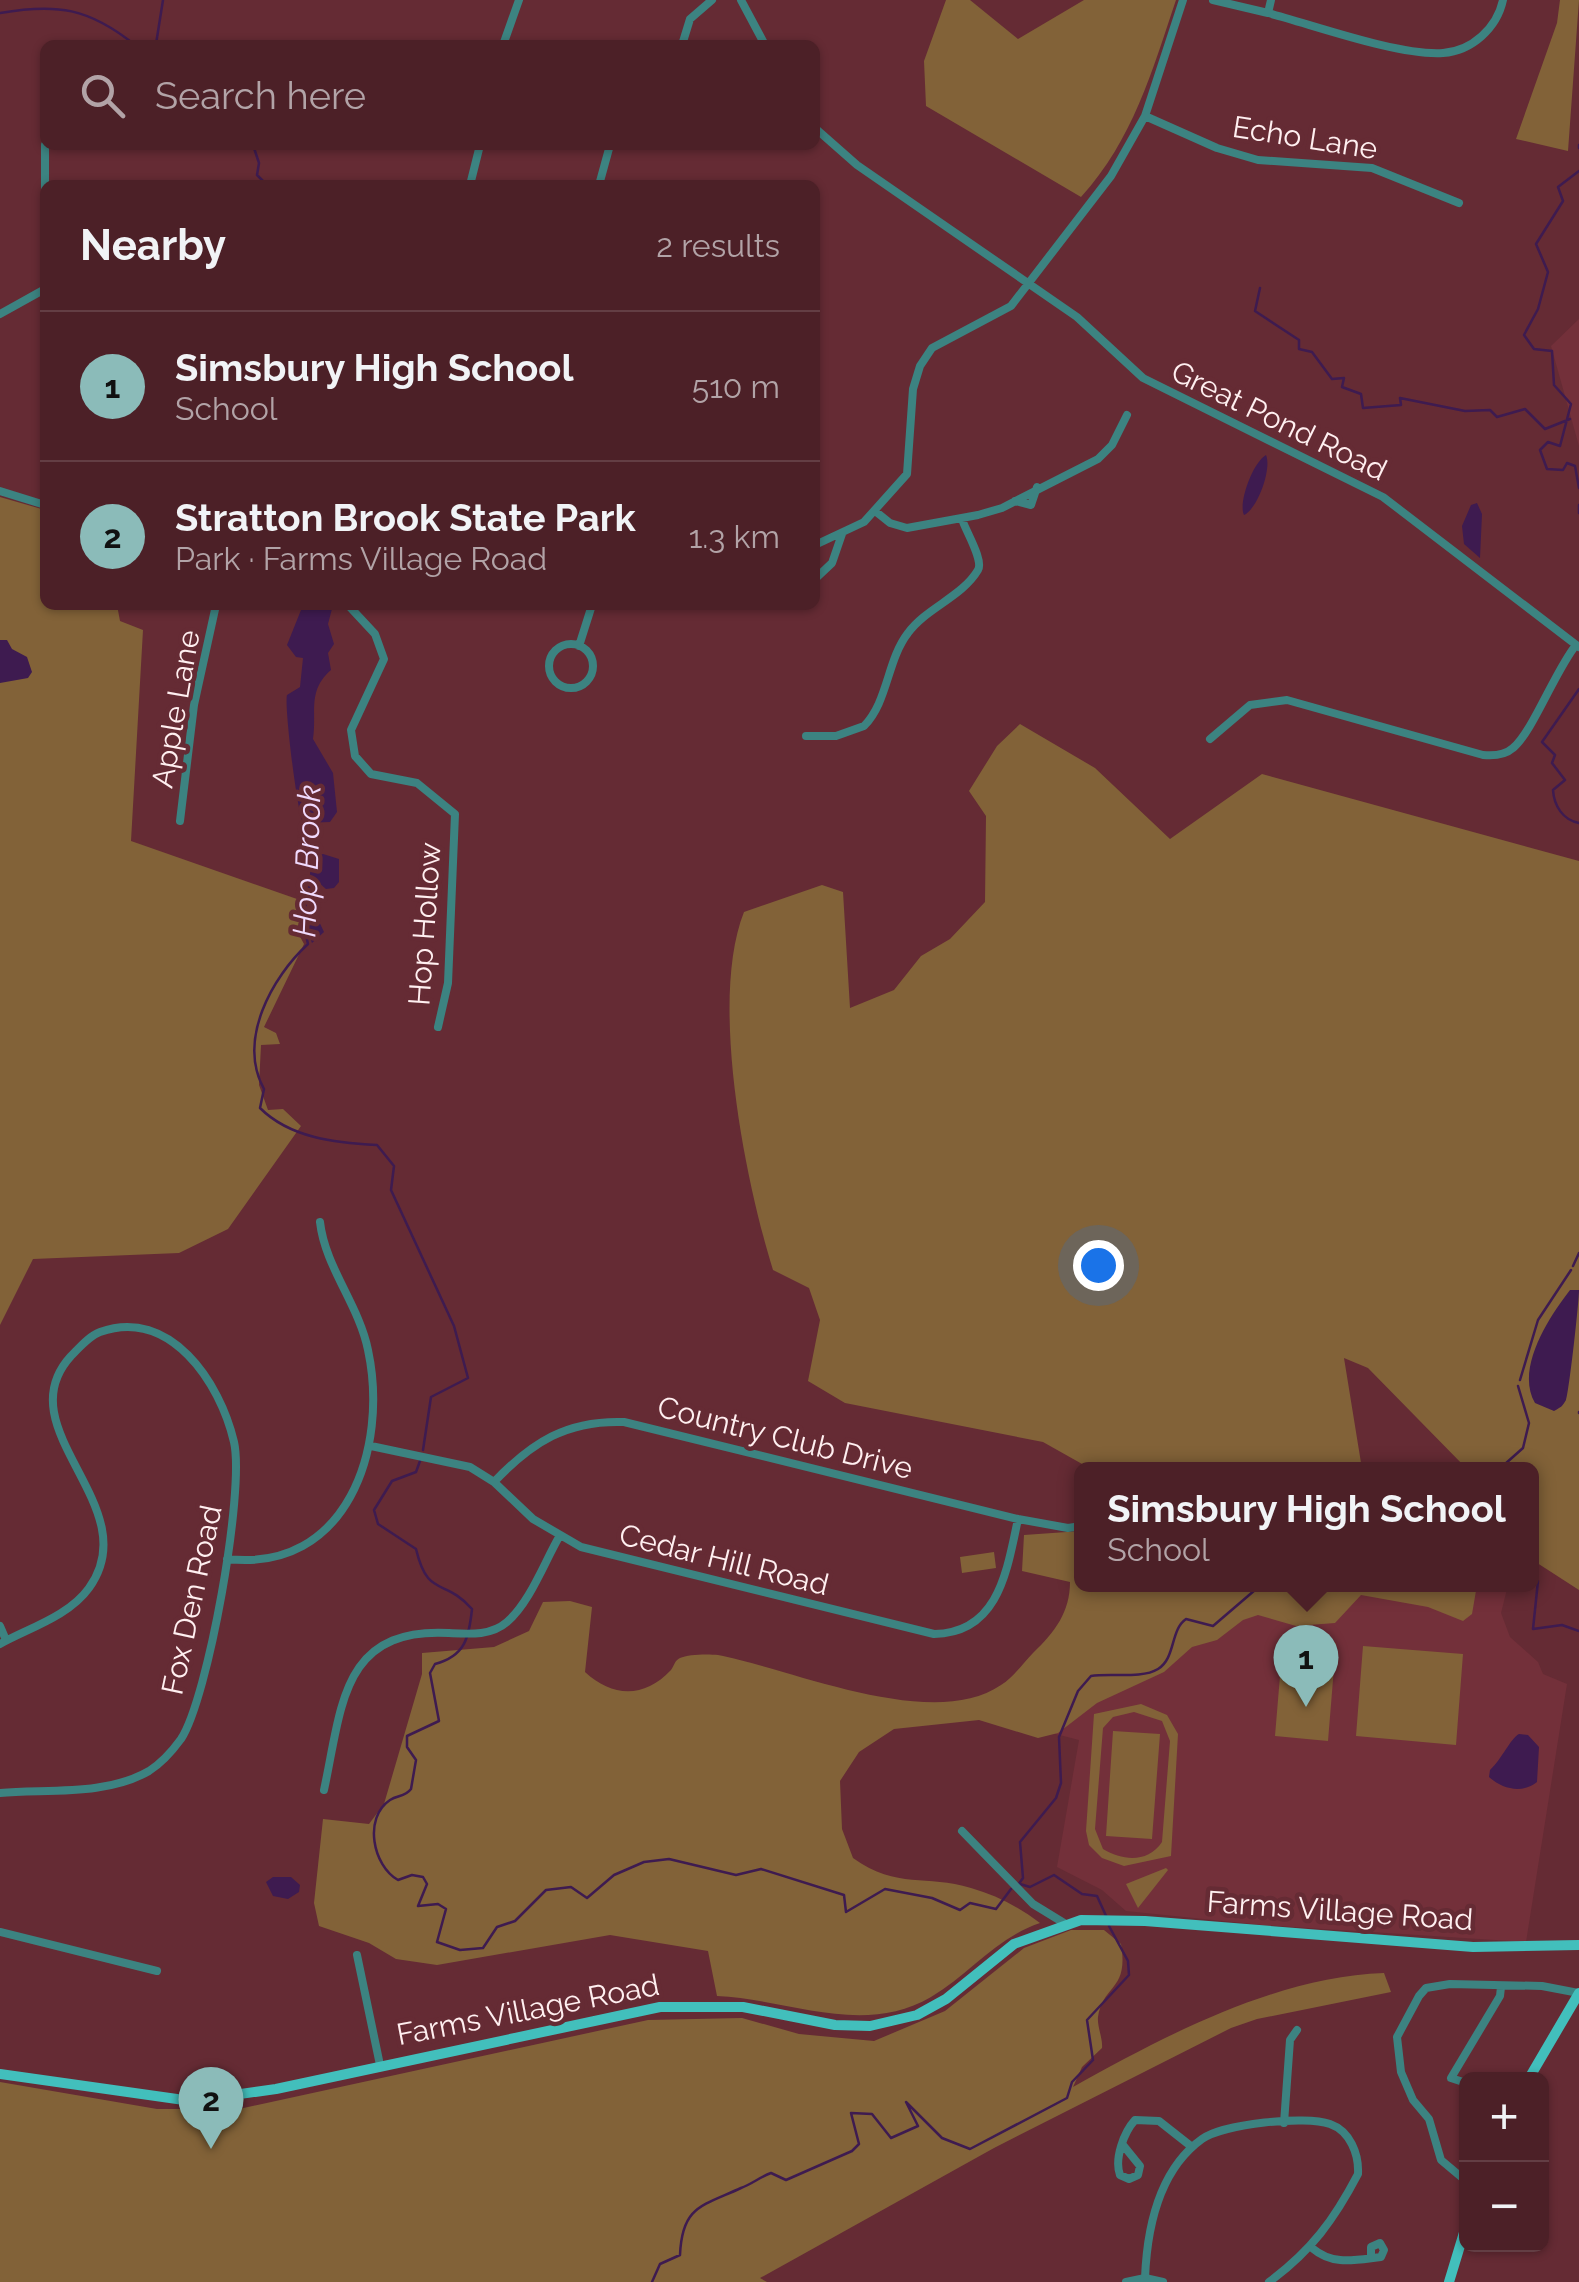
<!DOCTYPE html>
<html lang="en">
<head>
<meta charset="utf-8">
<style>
	body { margin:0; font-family:Raleway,sans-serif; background:#562d33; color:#f1f3f6 }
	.controls { position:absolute; right:30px; bottom:30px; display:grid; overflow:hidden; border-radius:15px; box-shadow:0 2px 8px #0004 }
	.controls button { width:90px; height:90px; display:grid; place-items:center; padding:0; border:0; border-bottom:2px solid #633e44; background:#4c2027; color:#f1f3f6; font:50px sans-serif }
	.you { position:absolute; left:1098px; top:1265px; width:35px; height:35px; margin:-25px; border:8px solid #fff; border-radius:50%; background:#1a73e8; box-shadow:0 0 0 15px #1a73e833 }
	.badge { display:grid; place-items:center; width:65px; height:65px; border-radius:50%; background:#8bbbb9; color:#111; font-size:32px; font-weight:700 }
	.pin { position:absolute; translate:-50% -82px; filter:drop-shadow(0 2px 5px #0008) }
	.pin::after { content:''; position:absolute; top:52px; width:35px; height:30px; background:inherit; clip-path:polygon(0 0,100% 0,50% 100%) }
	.popup { position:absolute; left:1074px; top:1462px; width:465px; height:130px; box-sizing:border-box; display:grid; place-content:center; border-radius:15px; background:#4c2027; filter:drop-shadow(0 2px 8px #0005); font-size:32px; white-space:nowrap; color:#b2a3a7 }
	.popup b { font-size:38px; color:#f1f3f6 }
	.popup::after { content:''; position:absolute; left:50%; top:100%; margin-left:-20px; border:20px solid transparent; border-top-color:#4c2027 }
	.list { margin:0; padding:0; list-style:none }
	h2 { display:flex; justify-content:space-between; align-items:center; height:130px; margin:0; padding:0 40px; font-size:42px }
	h2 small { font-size:32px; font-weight:400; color:#b2a3a7 }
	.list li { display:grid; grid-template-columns:65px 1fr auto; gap:30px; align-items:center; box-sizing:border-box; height:150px; padding:0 40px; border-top:2px solid #633e44 }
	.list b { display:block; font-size:38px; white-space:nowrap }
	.list p { margin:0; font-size:32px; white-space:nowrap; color:#b2a3a7 }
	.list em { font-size:32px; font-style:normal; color:#b2a3a7 }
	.icon { flex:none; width:55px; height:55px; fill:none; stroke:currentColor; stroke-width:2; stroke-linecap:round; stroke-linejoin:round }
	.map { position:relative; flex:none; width:1579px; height:2282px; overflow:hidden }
	.search { position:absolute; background:#4c2027; box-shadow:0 2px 8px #0004; left:40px; top:40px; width:780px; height:110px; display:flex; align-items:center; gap:25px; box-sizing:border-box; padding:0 35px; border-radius:15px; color:#b2a3a7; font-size:38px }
	.panel { position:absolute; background:#4c2027; box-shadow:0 2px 8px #0004; left:40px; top:180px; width:780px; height:430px; border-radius:15px }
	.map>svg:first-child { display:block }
	.built { fill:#73303a }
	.green { fill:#826238; fill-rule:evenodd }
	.water { fill:#3e1b50 }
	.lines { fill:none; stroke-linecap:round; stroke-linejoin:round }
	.stream { stroke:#3e1b50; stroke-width:2.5 }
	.minor { stroke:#3c8381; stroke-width:8 }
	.major { stroke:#42bfbc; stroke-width:10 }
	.labels { text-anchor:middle; stroke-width:9; stroke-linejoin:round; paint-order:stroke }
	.street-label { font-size:30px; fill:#ffeff0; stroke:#652b34 }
	.water-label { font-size:32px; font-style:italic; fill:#f0dafd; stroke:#652b34 }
</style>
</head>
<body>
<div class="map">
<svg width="1579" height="2282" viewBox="0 0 1579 2282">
	<rect width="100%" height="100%" fill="#652b34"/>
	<path class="built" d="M 1579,319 L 1579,446 L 1551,346 Z
		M 1256,1585 L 1508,1585 L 1501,1613 L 1510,1637 L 1538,1662 L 1543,1674 L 1567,1684 L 1526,1942 L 1262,1925 L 1126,1911 L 1102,1890 L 1057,1867 L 1079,1740 L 1044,1731 Z"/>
	<path class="green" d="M 946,0 L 970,0 L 1018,39 L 1084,0 L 1176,0 C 1152,71 1133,140 1081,197 L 926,106 L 924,61 Z
		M 1560,0 L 1579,0 L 1568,151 L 1516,139 L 1557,23 Z
		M 0,497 L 45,510 L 45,605 L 117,605 L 120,621 L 143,630 L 131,841 L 297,899 L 301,912 L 297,931 L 304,944 L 264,1027 L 276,1033 L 280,1044 L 261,1045 L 259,1085 L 268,1110 L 283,1109 L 301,1126 L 228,1229 L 179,1253 L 33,1259 L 0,1325 Z
		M 1020,724 L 1095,768 L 1170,839 L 1262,774 L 1579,861 L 1579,1590 L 1531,1559 L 1531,1470 L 1467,1469 L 1368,1368 L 1344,1358 L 1362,1469 L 1091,1469 L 1043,1442 L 845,1403 L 808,1381 L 820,1320 L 809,1288 L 773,1270 C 745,1180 709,1000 744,912 L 822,885 L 843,892 L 850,1008 L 894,990 L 921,956 L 950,939 L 985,902 L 986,816 L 969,791 L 997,746 Z
		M 1081,1531 L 1081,1584 L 1477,1585 L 1472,1614 L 1463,1621 L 1428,1607 L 1361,1595 L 1335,1623 L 1296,1626 L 1258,1615 L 1243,1620 L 1217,1640 L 1192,1647 L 1164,1672 L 1097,1703 L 1058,1733 L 1038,1738 L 979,1720 L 894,1729 L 859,1752 L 840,1781 L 842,1829 L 853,1858 C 898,1890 926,1874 971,1888 C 996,1895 1019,1907 1040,1923 C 996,1938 970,1974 931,1997 C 863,2037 787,1999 717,1996 L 708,1951 L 610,1935 L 437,1965 L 396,1959 L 369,1943 L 319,1926 L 314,1903 L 323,1819 L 369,1824 L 384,1804 L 422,1674 L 422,1653 L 494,1647 L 529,1631 L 543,1602 L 570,1601 L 592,1607 L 585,1672 C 612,1697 644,1699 671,1670 C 674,1666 675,1660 680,1658 C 688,1654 709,1654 718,1655 C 792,1669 932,1732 1001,1685 C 1013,1678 1023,1663 1033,1653 C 1055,1632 1070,1612 1070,1582 L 1022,1571 L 1024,1535 Z
		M 994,1552 L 996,1568 L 962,1573 L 960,1557 Z
		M 1283,1640 L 1336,1643 L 1328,1741 L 1275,1736 Z
		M 1363,1646 L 1463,1654 L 1456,1745 L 1356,1736 Z
		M 1141,1704 L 1167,1715 L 1178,1734 L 1171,1856 L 1124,1866 L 1102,1858 L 1089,1845 L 1086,1831 L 1094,1714 ZM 1134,1712 L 1162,1721 L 1170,1741 L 1162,1842 C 1148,1863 1123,1861 1103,1849 L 1095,1829 L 1103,1728 L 1113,1717 Z
		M 1113,1731 L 1160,1734 L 1152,1839 L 1106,1836 Z
		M 1166,1868 L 1168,1870 L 1138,1908 L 1126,1884 Z
		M 1071,1930 L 1104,1930 L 1121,1944 C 1129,1991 1103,1984 1098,2017 C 1097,2027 1103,2038 1102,2048 L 1082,2067 L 1073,2087 C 1166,2035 1276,1977 1384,1973 L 1391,1992 L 1257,2019 L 1231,2028 L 994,2148 L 760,2278 L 767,2282 L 0,2282 L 0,2082 L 157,2109 L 239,2109 L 648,2020 L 742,2018 L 799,2034 L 874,2041 L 945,2011 L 1024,1948 Z"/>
	<path class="water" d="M 1266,455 C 1272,468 1258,509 1244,515 C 1238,503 1253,462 1266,455 Z
		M 1477,503 L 1482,514 L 1480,558 L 1464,544 L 1462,526 L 1471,505 Z
		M 303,605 L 333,605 L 328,624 L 334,644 L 328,653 L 331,670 C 307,691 317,711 313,739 L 333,773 L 337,812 L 330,822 L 303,823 C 297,811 284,705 287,695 L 300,687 L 303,658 L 296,657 L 287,645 Z
		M 0,640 L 7,640 L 12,649 L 27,657 L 32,672 L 28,678 L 0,683 Z
		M 323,854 L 339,859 L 339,882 L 334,888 L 326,889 L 310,875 L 311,857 Z
		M 315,913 L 324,932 L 312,943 L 302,918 Z
		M 1570,1290 L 1579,1290 C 1579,1302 1569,1393 1566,1400 C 1562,1407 1561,1407 1554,1411 L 1535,1403 C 1515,1369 1549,1317 1570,1290 Z
		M 1519,1734 L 1528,1735 L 1539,1747 L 1537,1782 C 1522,1794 1502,1789 1489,1777 L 1490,1770 C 1502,1759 1510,1739 1519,1734 Z
		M 273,1877 L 291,1877 L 300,1885 L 299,1892 L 288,1899 L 273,1896 L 266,1882 Z"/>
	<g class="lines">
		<path class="stream" d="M 0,13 C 57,3 89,8 135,45
			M 156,44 L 163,0
			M 253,145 L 259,163 L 257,175 L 267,185
			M 1579,145 L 1579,148
			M 1579,171 L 1558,187 L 1563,201 L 1536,244 L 1548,272 L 1538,309 L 1524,335 L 1534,349 L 1552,351 L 1554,385 L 1571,404 L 1560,446 L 1548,442 L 1540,450 L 1547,469 L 1563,470 L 1567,463 L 1575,466 L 1579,488
			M 1260,288 L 1255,311 L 1299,340 L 1299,349 L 1312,352 L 1332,379 L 1344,378 L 1342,387 L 1361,394 L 1363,408 L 1401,405 L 1400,398 L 1465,411 L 1490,410 L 1497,417 L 1525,409 L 1545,429 L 1570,419
			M 1579,505 L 1579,513
			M 1579,689 L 1542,742 L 1555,755 L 1552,763 L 1565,780 L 1553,790 C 1554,806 1563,820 1579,823
			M 308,823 L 301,832 L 311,861
			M 302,923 L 311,878
			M 306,935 L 308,944 C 272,977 237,1040 264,1089 L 260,1108 C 290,1138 336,1143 377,1145 L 394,1166 L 391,1190 L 454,1326 L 468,1378 L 431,1397 L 423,1450
			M 1573,1266 L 1579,1253
			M 1520,1380 L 1538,1320 L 1571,1270
			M 1579,1412 L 1579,1413
			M 420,1461 L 416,1472 L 392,1481 L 374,1510 L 378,1524 L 416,1549 C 428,1599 444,1577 472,1609 C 469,1638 465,1656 435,1664 L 430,1673 L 439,1721 L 407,1736 L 407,1747 L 416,1760 L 411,1789 C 405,1797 398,1795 390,1800 C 363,1818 373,1866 398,1880 L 412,1875 L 423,1877 L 427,1884 L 418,1906 L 438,1904 L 446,1909 L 437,1942 L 460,1950 L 483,1948 L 497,1927 L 515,1921 L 546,1890 L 571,1887 L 587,1898 L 614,1875 L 644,1862 L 669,1859 L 736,1875 L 761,1869 L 844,1895 L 846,1912 L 885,1889 L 932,1898 L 960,1910 L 970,1903 L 996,1909 L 1011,1889
			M 1507,1470 L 1505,1464 L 1523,1448 L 1529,1423 L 1518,1386
			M 1531,1581 L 1538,1581 L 1533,1629 L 1562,1625 L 1579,1631
			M 1020,1884 L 1030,1887 L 1054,1875 L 1082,1894 L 1097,1896 L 1107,1918
			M 1018,1885 L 1023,1878 L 1020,1842 L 1056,1798 L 1061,1783 L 1059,1737 L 1078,1691 L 1091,1676 C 1110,1673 1142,1679 1158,1669 C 1176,1658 1170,1630 1186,1619 L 1213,1626 L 1262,1584
			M 652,2282 L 660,2264 L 680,2255 C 682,2206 702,2206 741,2188 C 752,2184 760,2177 771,2173 L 786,2180 L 852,2151 L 859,2144 L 851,2113 L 872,2114 L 891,2138 L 918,2126 L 906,2102 L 942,2138 L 970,2149 L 1067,2098 L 1072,2082 L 1093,2060 L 1087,2020 L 1129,1975 L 1128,1961 L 1109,1926"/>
		<path class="minor" d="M 741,0 L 765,45
			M 1213,0 L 1268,13
			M 1271,0 L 1268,13 C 1314,25 1399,56 1443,53 C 1472,51 1497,28 1503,0
			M 503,45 L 519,0
			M 682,45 L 690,19 L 712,0
			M 1145,116 L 1217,148 L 1258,160 L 1372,168 L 1459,203
			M 815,128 L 857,165 L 1077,317 L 1143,378 L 1383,497 L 1579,647
			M 45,145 L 45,187
			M 470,185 L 480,145
			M 599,185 L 610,145
			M 0,314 L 45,289
			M 0,491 L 45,505
			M 1015,501 L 1031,505 L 1037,487
			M 875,511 L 890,523 L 907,528 L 978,515 L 1002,508 L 1098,459 L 1112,445 L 1127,415
			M 815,545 L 864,522 L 907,474 L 913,389 L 920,366 L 932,348 L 1011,306 L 1111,176 L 1145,116 L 1183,0
			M 815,579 L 832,563 L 842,534
			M 348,605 L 375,634 L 384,659 L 351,730 L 355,756 L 371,774 L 417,783 L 455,814 L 448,983 L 438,1027
			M549 666a22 22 0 1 1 44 0a22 22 0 1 1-44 0Z
			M 579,646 L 592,605
			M 806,736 L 836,736 L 864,726 C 888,702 887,660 908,633 C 926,608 962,597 978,570 C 984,560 965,530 962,519
			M 1210,739 L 1250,705 L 1287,700 L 1483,755 C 1493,756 1505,755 1513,748 C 1532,733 1556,669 1576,645
			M 180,821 L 194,705 L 216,605
			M 371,1446 L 470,1467 L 494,1482 L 533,1519 L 581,1547 L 934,1634 C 999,1633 1007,1570 1018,1519
			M 494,1482 C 532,1442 567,1420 624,1422 L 1018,1519 L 1068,1528 L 1081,1526
			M 227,1559 C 347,1573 389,1448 368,1350 C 359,1305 325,1267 320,1222
			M 0,1626 L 6,1640
			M 0,1644 C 29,1628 69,1616 89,1588 C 148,1506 4,1429 71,1356 C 79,1348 89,1336 100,1332 C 170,1307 220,1382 234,1442 C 245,1491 208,1698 181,1739 C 173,1750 160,1764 149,1771 C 106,1796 48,1789 0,1793
			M 324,1790 C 342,1707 341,1627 449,1633 C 469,1634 491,1636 507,1622 C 530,1602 544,1563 559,1537
			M 962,1831 L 1033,1904 L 1064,1923
			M 0,1932 L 157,1971
			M 357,1955 L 380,2065
			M 1466,2083 L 1451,2078 L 1500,1996 L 1501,1987
			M 1284,2123 L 1290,2040 L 1297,2030
			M 1123,2145 L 1140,2166 L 1138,2175 L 1129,2179 L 1120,2175 C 1114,2159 1124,2132 1135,2120 L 1159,2121 L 1192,2147
			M 1466,2181 L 1441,2160 L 1429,2119 L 1413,2100 L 1401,2072 L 1397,2037 L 1419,1996 L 1426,1988 L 1450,1984 L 1542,1986 L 1579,1993
			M 1312,2248 C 1333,2266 1355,2260 1381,2257 L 1384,2250 L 1380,2243 L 1371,2247 L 1371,2258
			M 1145,2278 C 1147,2229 1159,2170 1202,2139 C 1223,2124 1305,2115 1330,2124 C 1350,2131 1359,2154 1358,2174 C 1334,2220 1311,2251 1269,2282
			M 1126,2282 L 1145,2278 L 1163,2282"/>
		<path class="major" d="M 0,2074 L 191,2101 L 276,2089 L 660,2007 L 743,2007 L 835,2025 L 870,2026 L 917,2015 L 946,1999 L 1014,1944 L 1081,1920 L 1145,1921 L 1473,1947 L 1579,1945
			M 1528,2080 L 1579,1993
			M 1449,2282 L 1466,2226"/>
	</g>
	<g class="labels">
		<g class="street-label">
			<text transform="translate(1305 138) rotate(9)" y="10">Echo Lane</text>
			<text transform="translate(1279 421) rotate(26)" y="10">Great Pond Road</text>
			<text transform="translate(176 709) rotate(-80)" y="10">Apple Lane</text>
			<text transform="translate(425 924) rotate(-86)" y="10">Hop Hollow</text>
			<text transform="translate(785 1438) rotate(14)" y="10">Country Club Drive</text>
			<text transform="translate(724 1560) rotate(14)" y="10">Cedar Hill Road</text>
			<text transform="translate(192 1600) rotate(-78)" y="10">Fox Den Road</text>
			<text transform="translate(1340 1911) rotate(4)" y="10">Farms Village Road</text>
			<text transform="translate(528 2010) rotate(-11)" y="10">Farms Village Road</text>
		</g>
		<g class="water-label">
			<text transform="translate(307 861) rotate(-88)" y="11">Hop Brook</text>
		</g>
	</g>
</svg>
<div class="controls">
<button>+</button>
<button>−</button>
</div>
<div class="you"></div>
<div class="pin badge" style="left:1306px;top:1707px">1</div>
<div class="popup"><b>Simsbury High School</b>School</div>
<div class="pin badge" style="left:211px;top:2149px">2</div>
<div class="search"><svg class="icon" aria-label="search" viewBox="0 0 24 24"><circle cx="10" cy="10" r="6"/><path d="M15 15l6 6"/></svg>Search here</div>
<section class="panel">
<h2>Nearby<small>2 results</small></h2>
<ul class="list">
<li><span class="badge">1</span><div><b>Simsbury High School</b><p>School</p></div><em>510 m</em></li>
<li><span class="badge">2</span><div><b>Stratton Brook State Park</b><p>Park · Farms Village Road</p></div><em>1.3 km</em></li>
</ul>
</section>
</div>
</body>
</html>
